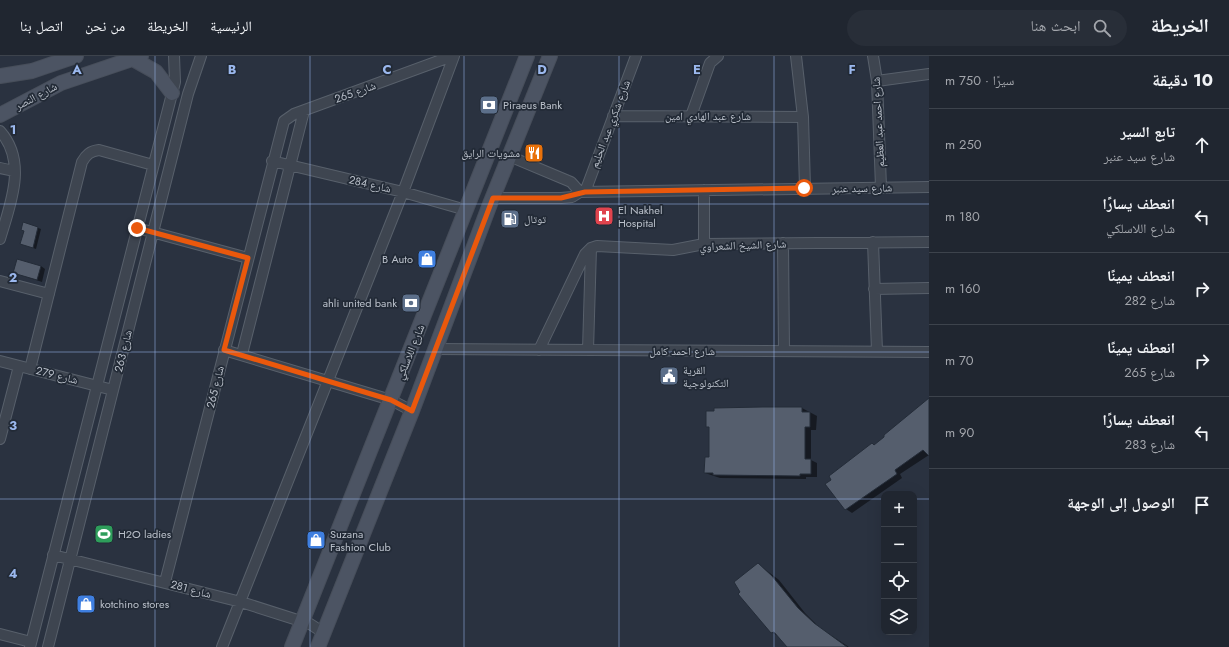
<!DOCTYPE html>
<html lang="ar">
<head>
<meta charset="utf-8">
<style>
	body { margin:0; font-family:Jost,"Noto Naskh Arabic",sans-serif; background:#282e38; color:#f1f3f6; direction:rtl }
	.controls { position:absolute; right:12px; bottom:12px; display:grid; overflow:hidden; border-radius:8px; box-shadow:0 4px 16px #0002 }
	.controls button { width:36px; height:36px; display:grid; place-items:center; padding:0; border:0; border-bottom:1px solid #3d434c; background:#202630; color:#f1f3f6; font:20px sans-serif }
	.stop { position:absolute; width:12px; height:12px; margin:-9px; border:3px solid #ea580c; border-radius:50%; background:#fff }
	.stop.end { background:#ea580c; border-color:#fff; box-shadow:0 1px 4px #0008 }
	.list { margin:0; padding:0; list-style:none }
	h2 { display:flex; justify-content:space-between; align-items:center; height:52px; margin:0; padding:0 16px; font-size:17px }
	h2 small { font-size:13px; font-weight:400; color:#a2a5ab }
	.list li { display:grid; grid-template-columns:26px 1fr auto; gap:12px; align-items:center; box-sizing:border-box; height:72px; padding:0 16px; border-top:1px solid #3d434c }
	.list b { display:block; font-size:15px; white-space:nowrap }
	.list p { margin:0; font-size:13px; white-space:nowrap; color:#a2a5ab }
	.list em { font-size:13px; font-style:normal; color:#a2a5ab }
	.icon { flex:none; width:22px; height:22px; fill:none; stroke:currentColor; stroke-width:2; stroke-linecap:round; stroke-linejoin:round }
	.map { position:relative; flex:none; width:929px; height:591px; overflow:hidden; direction:ltr }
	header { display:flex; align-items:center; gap:24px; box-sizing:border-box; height:56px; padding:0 20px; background:#202630; border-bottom:1px solid #3d434c }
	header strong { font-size:19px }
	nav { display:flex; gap:22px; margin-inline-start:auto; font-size:14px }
	.search { width:280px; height:36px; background:#282e38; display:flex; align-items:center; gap:10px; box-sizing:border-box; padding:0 14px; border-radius:22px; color:#a2a5ab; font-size:15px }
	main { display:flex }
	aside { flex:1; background:#202630 }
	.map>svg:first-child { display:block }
	.shadow { fill:#0007 }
	.building { fill:#555e6d; stroke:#242c38 }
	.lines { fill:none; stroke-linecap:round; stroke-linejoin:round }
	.street-casing { stroke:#58606b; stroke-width:12 }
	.secondary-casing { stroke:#474e5a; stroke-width:16 }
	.street { stroke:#3e4550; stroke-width:10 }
	.secondary { stroke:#4c5463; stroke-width:14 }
	.route { stroke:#ea580c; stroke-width:5 }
	.grid { fill:none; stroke:#9bb8ee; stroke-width:1; stroke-opacity:0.55 }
	.labels { text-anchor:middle; stroke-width:3.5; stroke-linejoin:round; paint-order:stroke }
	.street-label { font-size:11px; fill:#bac0ca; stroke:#222a36 }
	.poi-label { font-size:11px; fill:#bac0ca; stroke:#222a36; text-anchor:start }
	.grid-label { font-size:13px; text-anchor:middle; font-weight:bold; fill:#9bb8ee; stroke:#222a36; stroke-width:3.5; stroke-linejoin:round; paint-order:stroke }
</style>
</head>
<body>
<header>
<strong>الخريطة</strong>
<div class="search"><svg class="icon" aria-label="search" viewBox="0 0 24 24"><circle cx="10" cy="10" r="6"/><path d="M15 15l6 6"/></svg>ابحث هنا</div>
<nav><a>الرئيسية</a><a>الخريطة</a><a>من نحن</a><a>اتصل بنا</a></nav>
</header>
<main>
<aside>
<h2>10 دقيقة<small>سيرًا · 750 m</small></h2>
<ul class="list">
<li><svg class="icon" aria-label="ahead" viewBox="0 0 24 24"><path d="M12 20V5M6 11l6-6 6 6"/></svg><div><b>تابع السير</b><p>شارع سيد عنبر</p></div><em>250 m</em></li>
<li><svg class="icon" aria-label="left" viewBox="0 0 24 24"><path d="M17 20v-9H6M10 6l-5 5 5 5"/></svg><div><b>انعطف يسارًا</b><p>شارع اللاسلكي</p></div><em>180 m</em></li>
<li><svg class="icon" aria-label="right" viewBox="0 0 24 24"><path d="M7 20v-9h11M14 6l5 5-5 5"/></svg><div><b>انعطف يمينًا</b><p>شارع 282</p></div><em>160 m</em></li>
<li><svg class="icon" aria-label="right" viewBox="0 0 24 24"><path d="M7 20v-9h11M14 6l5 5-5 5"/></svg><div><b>انعطف يمينًا</b><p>شارع 265</p></div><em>70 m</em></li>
<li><svg class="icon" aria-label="left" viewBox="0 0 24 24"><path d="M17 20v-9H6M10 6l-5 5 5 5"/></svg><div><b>انعطف يسارًا</b><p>شارع 283</p></div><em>90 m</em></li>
<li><svg class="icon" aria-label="arrive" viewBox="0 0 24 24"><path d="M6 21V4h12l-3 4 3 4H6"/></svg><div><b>الوصول إلى الوجهة</b></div></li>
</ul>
</aside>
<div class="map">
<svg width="929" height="591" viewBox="0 0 929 591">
	<rect width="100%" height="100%" fill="#2a3240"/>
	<path class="shadow" d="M 24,167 L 41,173 L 36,193 L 24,189 L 25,175 L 22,174 Z
		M 41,210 L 45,213 L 42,226 L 14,217 Z
		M 929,346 L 929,399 L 900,418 L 902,422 L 852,457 L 846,453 L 874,390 Z
		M 762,352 L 802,352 L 817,360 L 816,374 L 811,374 L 811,404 L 817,407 L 817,421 L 806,421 L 806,423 L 720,422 L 705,417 L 710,402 L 710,372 L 707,370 Z
		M 758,508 L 779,524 L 805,557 L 820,572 L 849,591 L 788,591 L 778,580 L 771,576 Z"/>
	<path class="building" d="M 23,166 L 38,171 L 33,192 L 20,188 L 24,175 L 21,174 Z
		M 17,203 L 41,210 L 37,224 L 13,217 Z
		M 929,342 L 929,400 L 923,394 L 895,414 L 897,418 L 845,454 L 825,428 L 831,424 L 829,420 L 872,387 L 874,389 L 884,381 L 884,379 Z
		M 762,351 L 802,351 L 802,356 L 810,356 L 810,371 L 805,371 L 805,403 L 811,403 L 811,418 L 800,418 L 800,420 L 713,419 L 713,417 L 704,417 L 705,401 L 709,401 L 709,371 L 706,371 L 706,355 L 714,355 L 714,352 Z
		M 758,507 L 772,520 L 798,552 L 814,567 L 847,591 L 787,591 L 774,576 L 771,577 L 738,538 L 740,536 L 734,526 Z"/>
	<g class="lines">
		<g class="street-casing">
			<path id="street" d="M 796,0 L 803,61 L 805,132
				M 873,0 L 877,25 L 881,131
				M 877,25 L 929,18
				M 613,60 L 803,61
				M 691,60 L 710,7 L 718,0
				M 0,75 C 28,106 10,149 0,183
				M 509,100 L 571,126 L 580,136
				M 272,105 L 403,136 L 466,154
				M 0,112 L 14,115
				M 704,134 L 704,188
				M 585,136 L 636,0
				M 493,142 L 561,142 L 572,141 L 580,136 L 929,131
				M 137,172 L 248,202
				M 873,186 L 877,295
				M 783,187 L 784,295
				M 0,225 L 49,238
				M 874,233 L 929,232
				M 435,293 L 929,296
				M 224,294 L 391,344 L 412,355
				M 539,294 L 585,198 L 591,192 L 597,190 L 673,194 L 704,188 L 929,186
				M 588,294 L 591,192
				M 242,298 L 304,55
				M 0,305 L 113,334
				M 30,313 L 82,106 C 86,99 90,95 99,94 L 153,109
				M 0,383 L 19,310
				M 53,499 L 241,546 L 310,568 L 324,577
				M 165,526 L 284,65 L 294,58 L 452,0
				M 0,578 L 31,586
				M 30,591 L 175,26 L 174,0
				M 48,591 L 188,38 L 201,0
				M 222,591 L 403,136 L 454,0"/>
		</g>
		<g class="secondary-casing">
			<path id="secondary" d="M 133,3 L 156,16 L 172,37
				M 0,20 L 32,15 L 76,0
				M 0,59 L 61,27 L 141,0
				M 292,591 L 527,0
				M 318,591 L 412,355 L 490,148 L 550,0"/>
		</g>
		<use href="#street" class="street"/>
		<use href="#secondary" class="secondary"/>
	</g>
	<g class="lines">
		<path class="route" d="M 137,172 L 248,202 L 224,294 L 391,344 L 412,355 L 493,142 L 561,142 L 585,136 L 804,132"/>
	</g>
	<path class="grid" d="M 155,0 L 155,591M 310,0 L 310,591M 464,0 L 464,591M 619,0 L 619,591M 774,0 L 774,591M 0,148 L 929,148M 0,296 L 929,296M 0,443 L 884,443M 914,443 L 929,443"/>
	<defs>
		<g id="bank-square" transform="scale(1)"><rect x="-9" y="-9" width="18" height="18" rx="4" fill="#5c6f8a" stroke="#222a36"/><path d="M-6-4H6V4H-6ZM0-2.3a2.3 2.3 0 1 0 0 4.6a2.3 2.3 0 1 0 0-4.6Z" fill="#fff"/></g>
		<g id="restaurant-square" transform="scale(1)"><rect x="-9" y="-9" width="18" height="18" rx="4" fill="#e8710a" stroke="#222a36"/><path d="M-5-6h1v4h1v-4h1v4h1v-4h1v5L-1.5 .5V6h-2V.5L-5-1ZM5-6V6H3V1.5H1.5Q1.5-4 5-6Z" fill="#fff"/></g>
		<g id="hospital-square" transform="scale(1)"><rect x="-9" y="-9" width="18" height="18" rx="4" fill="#e0444e" stroke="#222a36"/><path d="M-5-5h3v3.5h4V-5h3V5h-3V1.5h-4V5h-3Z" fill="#fff"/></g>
		<g id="fuel-square" transform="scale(1)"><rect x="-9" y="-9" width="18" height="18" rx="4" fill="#5c6f8a" stroke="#222a36"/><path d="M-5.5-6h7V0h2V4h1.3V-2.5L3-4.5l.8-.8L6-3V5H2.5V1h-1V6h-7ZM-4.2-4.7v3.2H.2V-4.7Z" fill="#fff"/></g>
		<g id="shop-square" transform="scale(1)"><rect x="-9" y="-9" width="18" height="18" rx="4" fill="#3f7fe0" stroke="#222a36"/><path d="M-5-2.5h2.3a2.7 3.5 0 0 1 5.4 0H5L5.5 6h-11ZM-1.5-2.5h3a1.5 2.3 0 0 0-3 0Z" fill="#fff"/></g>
		<g id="civic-square" transform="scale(1)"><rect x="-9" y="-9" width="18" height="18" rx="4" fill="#5c6f8a" stroke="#222a36"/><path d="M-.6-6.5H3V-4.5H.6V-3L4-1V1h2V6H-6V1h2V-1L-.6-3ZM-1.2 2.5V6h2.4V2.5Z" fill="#fff"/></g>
		<g id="stadium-square" transform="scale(1)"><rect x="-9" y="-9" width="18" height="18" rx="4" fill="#2e9e5b" stroke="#222a36"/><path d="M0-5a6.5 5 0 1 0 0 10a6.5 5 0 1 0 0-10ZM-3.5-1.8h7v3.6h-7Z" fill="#fff"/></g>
	</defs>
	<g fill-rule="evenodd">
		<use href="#bank-square" x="489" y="49"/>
		<use href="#restaurant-square" x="534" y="97"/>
		<use href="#hospital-square" x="604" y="160"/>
		<use href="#fuel-square" x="510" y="163"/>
		<use href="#shop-square" x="427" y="203"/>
		<use href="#bank-square" x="411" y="247"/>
		<use href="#civic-square" x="669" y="320"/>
		<use href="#stadium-square" x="104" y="478"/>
		<use href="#shop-square" x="316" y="484"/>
		<use href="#shop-square" x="86" y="548"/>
	</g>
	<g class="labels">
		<g class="street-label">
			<text transform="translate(355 36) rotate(-20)" y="4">شارع 265</text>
			<text transform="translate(36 40) rotate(-28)" y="4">شارع النصر</text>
			<text x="708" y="64">شارع عبد الهادي امين</text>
			<text transform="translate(878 66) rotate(-93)" y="4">شارع احمد عبد العظيم</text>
			<text transform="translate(610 68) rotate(-69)" y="4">شارع شكري عبد الحليم</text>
			<text transform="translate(370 128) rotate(13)" y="4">شارع 284</text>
			<text transform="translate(862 132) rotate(-1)" y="4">شارع سيد عنبر</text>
			<text transform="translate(743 189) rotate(-2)" y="4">شارع الشيخ الشعراوي</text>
			<text transform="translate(123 295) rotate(-76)" y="4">شارع 263</text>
			<text x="682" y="299">شارع احمد كامل</text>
			<text transform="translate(410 296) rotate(-68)" y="4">شارع اللاسلكي</text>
			<text transform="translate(57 319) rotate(14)" y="4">شارع 279</text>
			<text transform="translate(215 331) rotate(-76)" y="4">شارع 265</text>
			<text transform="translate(191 533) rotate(15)" y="4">شارع 281</text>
		</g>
		<g class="poi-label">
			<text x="503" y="53">Piraeus Bank</text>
			<text x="520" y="101" text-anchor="end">مشويات الرايق</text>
			<text x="618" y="158">El Nakhel<tspan x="618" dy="13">Hospital</tspan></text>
			<text x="524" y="167">توتال</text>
			<text x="413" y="207" text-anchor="end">B Auto</text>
			<text x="397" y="251" text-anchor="end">ahli united bank</text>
			<text x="683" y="318">القرية<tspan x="683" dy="13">التكنولوجية</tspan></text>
			<text x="118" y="482">H2O ladies</text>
			<text x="330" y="482">Suzana<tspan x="330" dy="13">Fashion Club</tspan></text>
			<text x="100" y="552">kotchino stores</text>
		</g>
	</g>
	<g class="grid-label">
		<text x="77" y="18">A</text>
		<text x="232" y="18">B</text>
		<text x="387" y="18">C</text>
		<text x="542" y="18">D</text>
		<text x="697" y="18">E</text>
		<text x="852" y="18">F</text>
		<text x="13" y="78">1</text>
		<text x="13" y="226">2</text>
		<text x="13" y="374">3</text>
		<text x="13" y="522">4</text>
	</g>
</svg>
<div class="controls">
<button>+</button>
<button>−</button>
<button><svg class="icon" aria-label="locate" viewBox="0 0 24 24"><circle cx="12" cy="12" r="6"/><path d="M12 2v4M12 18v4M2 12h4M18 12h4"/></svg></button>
<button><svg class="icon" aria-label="layers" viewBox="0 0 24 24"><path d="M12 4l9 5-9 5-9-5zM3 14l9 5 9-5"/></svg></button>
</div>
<div class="stop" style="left:804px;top:132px"></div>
<div class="stop end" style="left:137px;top:172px"></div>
</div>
</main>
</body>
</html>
